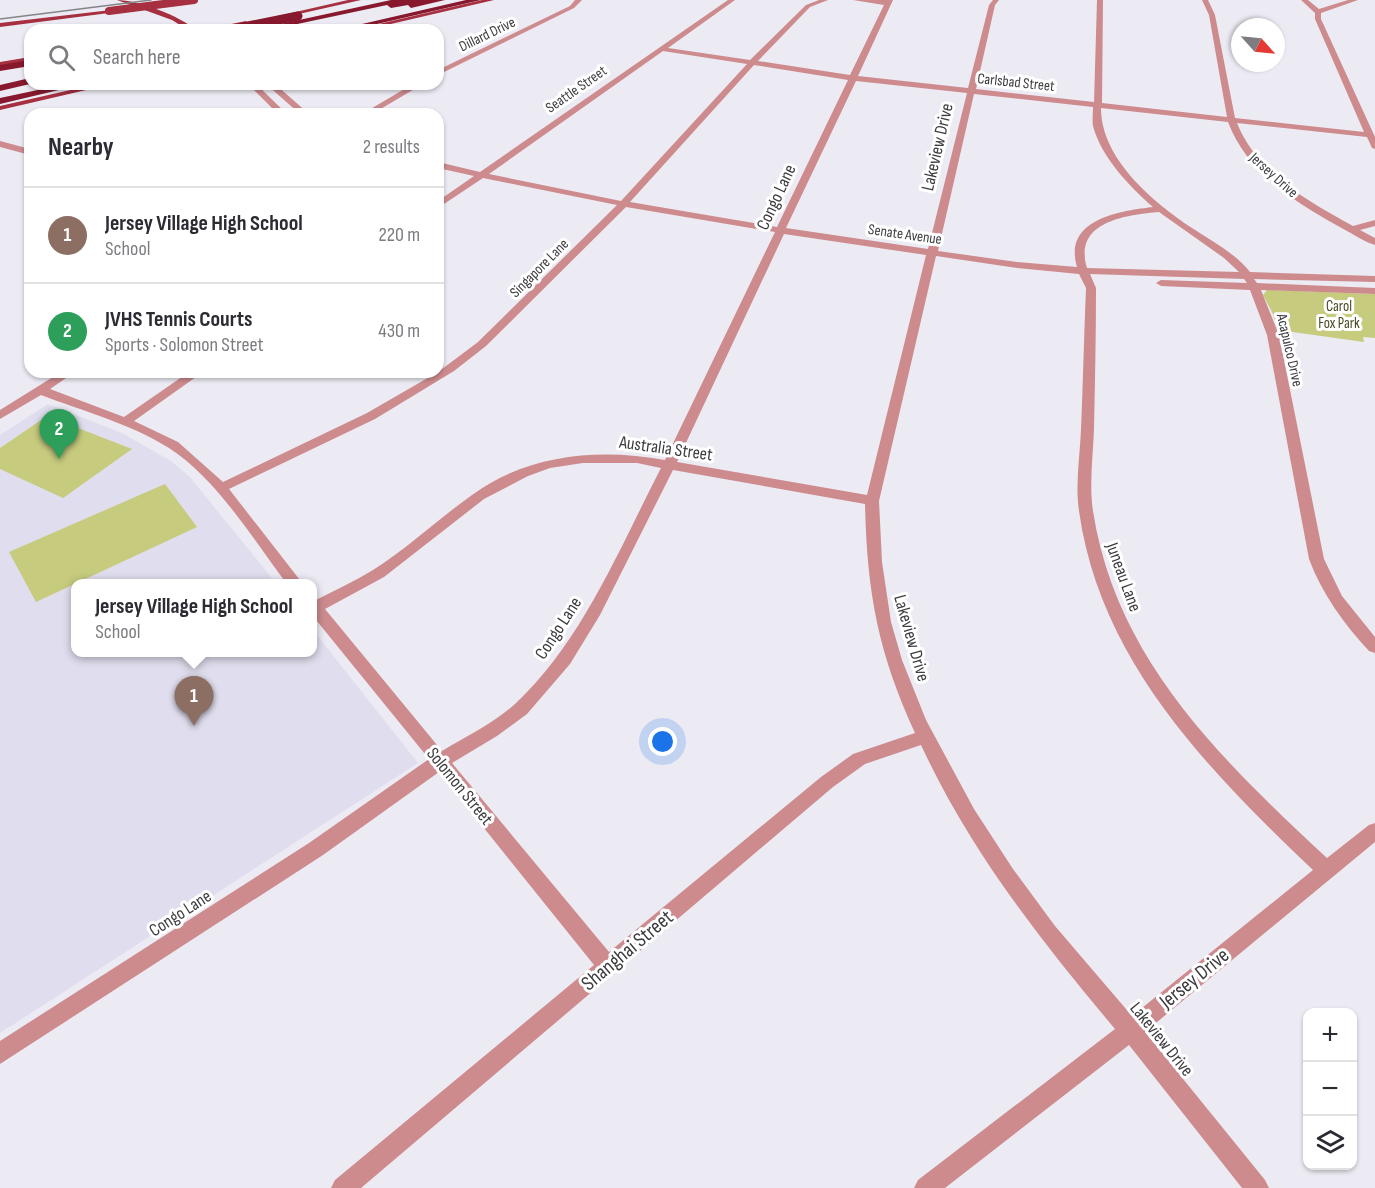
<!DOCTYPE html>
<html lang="en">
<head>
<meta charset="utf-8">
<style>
	body { margin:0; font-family:"Sofia Sans Condensed",sans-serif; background:#f7f7f7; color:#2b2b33 }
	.controls { position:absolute; right:18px; bottom:18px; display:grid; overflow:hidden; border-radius:12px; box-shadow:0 2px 4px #0004 }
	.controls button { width:54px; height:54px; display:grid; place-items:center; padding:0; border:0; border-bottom:2px solid #e1e1e2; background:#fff; color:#2b2b33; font:30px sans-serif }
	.compass { position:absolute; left:1231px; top:18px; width:54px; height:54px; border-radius:50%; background:#fff; box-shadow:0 2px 4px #0004; rotate:117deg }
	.you { position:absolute; left:663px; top:742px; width:21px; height:21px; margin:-15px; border:4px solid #fff; border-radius:50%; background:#1a73e8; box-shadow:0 0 0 9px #1a73e833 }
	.badge { display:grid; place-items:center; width:39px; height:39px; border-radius:50%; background:#626b0f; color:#fff; font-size:20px; font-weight:700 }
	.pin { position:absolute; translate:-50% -50px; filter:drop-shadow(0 2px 3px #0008) }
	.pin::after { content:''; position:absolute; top:32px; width:21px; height:18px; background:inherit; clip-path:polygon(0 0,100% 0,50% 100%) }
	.popup { position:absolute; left:71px; top:579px; width:246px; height:78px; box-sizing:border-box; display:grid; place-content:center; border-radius:12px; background:#fff; filter:drop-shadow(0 2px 4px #0005); font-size:20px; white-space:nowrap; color:#7c7c81 }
	.popup b { font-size:22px; color:#2b2b33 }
	.popup::after { content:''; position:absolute; left:50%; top:100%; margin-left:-12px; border:12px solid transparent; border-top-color:#fff }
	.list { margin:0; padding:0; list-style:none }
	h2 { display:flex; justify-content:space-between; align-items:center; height:78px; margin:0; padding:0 24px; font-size:26px }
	h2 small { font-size:20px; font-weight:400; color:#7c7c81 }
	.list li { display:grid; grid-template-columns:39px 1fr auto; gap:18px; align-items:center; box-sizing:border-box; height:96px; padding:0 24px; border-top:2px solid #e1e1e2 }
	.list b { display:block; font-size:22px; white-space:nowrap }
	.list p { margin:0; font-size:20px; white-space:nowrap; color:#7c7c81 }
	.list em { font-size:20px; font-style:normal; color:#7c7c81 }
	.icon { flex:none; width:33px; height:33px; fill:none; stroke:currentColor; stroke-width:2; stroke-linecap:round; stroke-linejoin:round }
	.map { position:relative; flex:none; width:1375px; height:1188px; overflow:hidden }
	.search { position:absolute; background:#fff; box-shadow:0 2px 4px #0004; left:24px; top:24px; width:420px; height:66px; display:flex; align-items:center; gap:15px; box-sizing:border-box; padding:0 21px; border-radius:18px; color:#7c7c81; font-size:22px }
	.panel { position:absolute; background:#fff; box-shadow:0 2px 4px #0004; left:24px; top:108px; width:420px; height:270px; border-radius:18px }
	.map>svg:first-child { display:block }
	.built { fill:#e0ddee }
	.green { fill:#c6cb7e }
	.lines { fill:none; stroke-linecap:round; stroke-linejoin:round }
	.minor { fill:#cd8b8e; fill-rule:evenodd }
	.major { fill:#a62f40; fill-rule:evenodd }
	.highway { fill:#88182d; fill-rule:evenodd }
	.rail { stroke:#848489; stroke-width:1.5 }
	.major-bridge { stroke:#a62f40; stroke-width:8 }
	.highway-bridge { stroke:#88182d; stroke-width:9 }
	.labels { text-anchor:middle; stroke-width:6; stroke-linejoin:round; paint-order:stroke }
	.far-street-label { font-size:15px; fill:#3c3c3f; stroke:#fff }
	.far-park-label { font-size:15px; fill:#484a21; stroke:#fff }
	.street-label { font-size:18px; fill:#3c3c3f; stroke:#fff }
	.near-street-label { font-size:21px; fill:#3c3c3f; stroke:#fff }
</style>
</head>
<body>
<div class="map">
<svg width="1375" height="1188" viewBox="0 0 1375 1188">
	<rect width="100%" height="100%" fill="#ecebf4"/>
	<path class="built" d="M 48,404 L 122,433 L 171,461 L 189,476 L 276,583 L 76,584 L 76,652 L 312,652 L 313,630 L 418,763 L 0,1033 L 0,435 Z"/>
	<path class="green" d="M 1267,290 L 1375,294 L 1375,338 L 1363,337 L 1364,342 L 1278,330 L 1273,314 L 1263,295 Z
		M 47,416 L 132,449 L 63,498 L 0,469 L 0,448 Z
		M 165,484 L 197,527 L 36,602 L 9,552 Z"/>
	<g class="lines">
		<path class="minor" d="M 575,0 L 582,0 L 574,8 L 438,75 L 438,70 L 570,6 Z
			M 728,0 L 735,0 L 668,48 L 750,60 L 806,5 L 819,0 L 828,0 L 810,7 L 758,61 L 850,75 L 884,5 L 853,0 L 893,0 L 858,76 L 968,88 L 989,5 L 993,0 L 999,0 L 995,5 L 976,89 L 1094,102 L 1097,0 L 1103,0 L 1102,103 L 1227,117 L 1209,15 L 1202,0 L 1208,0 L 1215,15 L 1235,118 L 1364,132 L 1315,19 L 1315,13 L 1301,0 L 1308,0 L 1319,9 L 1348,0 L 1358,0 L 1321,13 L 1321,19 L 1375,137 L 1375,149 L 1372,148 L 1367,137 L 1237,123 C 1257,173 1307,201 1353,226 L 1375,220 L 1375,226 L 1360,230 L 1375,238 L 1375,245 C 1362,241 1350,232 1338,226 C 1293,201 1247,172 1228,122 L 1101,108 C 1101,159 1153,202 1192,228 C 1212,241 1235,253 1250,272 L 1375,276 L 1375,282 L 1254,279 L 1257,283 L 1375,288 L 1375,294 L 1261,290 L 1279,335 L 1324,559 L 1342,596 L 1375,637 L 1375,653 L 1369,651 C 1344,624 1322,594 1309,559 L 1267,335 L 1250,290 L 1161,286 L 1156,283 L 1161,280 L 1247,283 L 1244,279 L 1090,274 L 1096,288 C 1096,335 1095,382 1094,429 C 1093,456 1089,485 1093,511 C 1116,660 1222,760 1327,858 L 1369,825 L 1375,823 L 1375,842 L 1145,1032 L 1265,1180 L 1269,1188 L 1242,1188 L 1129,1045 L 945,1188 L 914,1188 L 918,1180 L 1115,1029 C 1041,941 970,851 921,745 L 865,764 L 833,787 L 361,1188 L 331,1188 L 335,1180 L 594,965 L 439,772 L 323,855 L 0,1064 L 0,1041 L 309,843 L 429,759 L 312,615 L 312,598 L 316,600 C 335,590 355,581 373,570 C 408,548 438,519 472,495 C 528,454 599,448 665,460 L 775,232 L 626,207 L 486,346 L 454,371 L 375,419 L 229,489 L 303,584 L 287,584 C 253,539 216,478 169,448 C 131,424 83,411 41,395 L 0,419 L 0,410 L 61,372 L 75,372 L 50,389 L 124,417 L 189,372 L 203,372 L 134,421 L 178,442 L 223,482 L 367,413 L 438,372 L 478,342 L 617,205 L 483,178 L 438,208 L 438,201 L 474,176 L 438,168 L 438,162 L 480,172 ZM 663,51 L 747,64 L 621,201 L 489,174 ZM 754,65 L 848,80 L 777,227 L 630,202 ZM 856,81 L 967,93 L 928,249 L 786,228 ZM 974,94 L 1093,107 C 1093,113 1092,120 1093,126 C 1101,157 1130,187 1153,207 C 1118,211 1063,220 1077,267 L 1017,262 L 938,251 ZM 1159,212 L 1224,258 L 1239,272 L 1087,268 C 1073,222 1125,215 1159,212 ZM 784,234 L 926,255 L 867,495 L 677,462 ZM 936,256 L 1017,268 L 1079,274 L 1086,288 C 1084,335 1083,382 1081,429 C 1080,456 1075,484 1079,511 C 1100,661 1208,770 1313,870 L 1132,1016 L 1055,926 L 1013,869 L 974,809 L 926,720 L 902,660 L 891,622 L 882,562 L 879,501 ZM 583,463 L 637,463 L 661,468 C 620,547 582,642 515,704 C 494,723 467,736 442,751 L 325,609 L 384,577 L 484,499 L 528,476 L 550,468 ZM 673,470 L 865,504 C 867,593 878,652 915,733 L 853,754 L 821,777 L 609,952 L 452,763 L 497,736 L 527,714 L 570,664 L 600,615 Z
			M 248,84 L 256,84 L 287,114 L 278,114 Z
			M 266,84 L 275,84 L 309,114 L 300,114 Z
			M 413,84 L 423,84 L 372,114 L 362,114 Z
			M 0,141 L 30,149 L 30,155 L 0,147 Z"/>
		<path class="major" d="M 117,0 C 138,0 180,16 196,30 L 188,30 L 172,20 Z
			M 348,0 L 361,0 L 281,18 L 278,16 Z
			M 482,0 L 494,0 L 365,30 L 353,30 Z
			M 111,10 L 109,13 L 0,27 L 0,23 Z
			M 246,21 L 248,24 L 217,30 L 202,30 Z
			M 30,57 L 30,61 L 0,66 L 0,62 Z
			M 97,84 L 112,84 L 0,110 L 0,106 Z"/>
		<path class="highway" d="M 391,0 L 445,0 L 411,8 L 408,5 L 391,8 L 387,5 L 269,30 L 253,30 Z
			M 466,0 L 481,0 L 351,30 L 336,30 Z
			M 30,60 L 30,66 L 0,71 L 0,65 Z
			M 30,78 L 30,84 L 0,91 L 0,85 Z
			M 66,84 L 84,84 L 0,104 L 0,98 Z"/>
		<path class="rail" d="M 0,19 L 151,0"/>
		<path class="major-bridge" d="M 109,11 L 194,0"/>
		<path class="highway-bridge" d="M 228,30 L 298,16"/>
	</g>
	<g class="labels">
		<g class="far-street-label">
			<text transform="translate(487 34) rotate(-26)" y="5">Dillard Drive</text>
			<text transform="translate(1016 82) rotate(6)" y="5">Carlsbad Street</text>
			<text transform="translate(576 89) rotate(-35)" y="5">Seattle Street</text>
			<text transform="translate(1274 175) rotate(42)" y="5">Jersey Drive</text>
			<text transform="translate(905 234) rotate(8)" y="5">Senate Avenue</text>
			<text transform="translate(539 268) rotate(-45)" y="5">Singapore Lane</text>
			<text transform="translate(1290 350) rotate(77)" y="5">Acapulco Drive</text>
		</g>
		<g class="far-park-label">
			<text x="1339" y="311">Carol<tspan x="1339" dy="17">Fox Park</tspan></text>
		</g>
		<g class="street-label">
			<text transform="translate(937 147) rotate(-77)" y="6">Lakeview Drive</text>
			<text transform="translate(776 197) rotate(-65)" y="6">Congo Lane</text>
			<text transform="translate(666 448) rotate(8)" y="6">Australia Street</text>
			<text transform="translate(1124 577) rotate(70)" y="6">Juneau Lane</text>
			<text transform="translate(558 628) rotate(-57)" y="6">Congo Lane</text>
			<text transform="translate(912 638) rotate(74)" y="6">Lakeview Drive</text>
			<text transform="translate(460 786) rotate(51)" y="6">Solomon Street</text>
			<text transform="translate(180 913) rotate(-33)" y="6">Congo Lane</text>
			<text transform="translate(1162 1039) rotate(51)" y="6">Lakeview Drive</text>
		</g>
		<g class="near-street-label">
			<text transform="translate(627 950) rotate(-40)" y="7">Shanghai Street</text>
			<text transform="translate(1194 978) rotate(-39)" y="7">Jersey Drive</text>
		</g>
	</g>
</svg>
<div class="controls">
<button>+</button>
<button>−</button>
<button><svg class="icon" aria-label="layers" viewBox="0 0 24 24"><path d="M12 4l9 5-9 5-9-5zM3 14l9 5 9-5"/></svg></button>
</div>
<svg class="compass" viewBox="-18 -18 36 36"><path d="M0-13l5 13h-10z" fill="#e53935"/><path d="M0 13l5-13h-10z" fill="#7c7c81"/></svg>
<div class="you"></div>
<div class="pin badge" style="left:194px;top:726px;background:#8d6e63">1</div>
<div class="popup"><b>Jersey Village High School</b>School</div>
<div class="pin badge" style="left:59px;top:459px;background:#2e9e5b">2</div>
<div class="search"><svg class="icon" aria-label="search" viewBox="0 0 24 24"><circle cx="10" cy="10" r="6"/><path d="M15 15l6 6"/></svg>Search here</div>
<section class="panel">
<h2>Nearby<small>2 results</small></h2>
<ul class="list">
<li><span class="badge" style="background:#8d6e63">1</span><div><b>Jersey Village High School</b><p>School</p></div><em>220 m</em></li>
<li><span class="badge" style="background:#2e9e5b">2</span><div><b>JVHS Tennis Courts</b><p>Sports · Solomon Street</p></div><em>430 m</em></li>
</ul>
</section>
</div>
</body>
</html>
